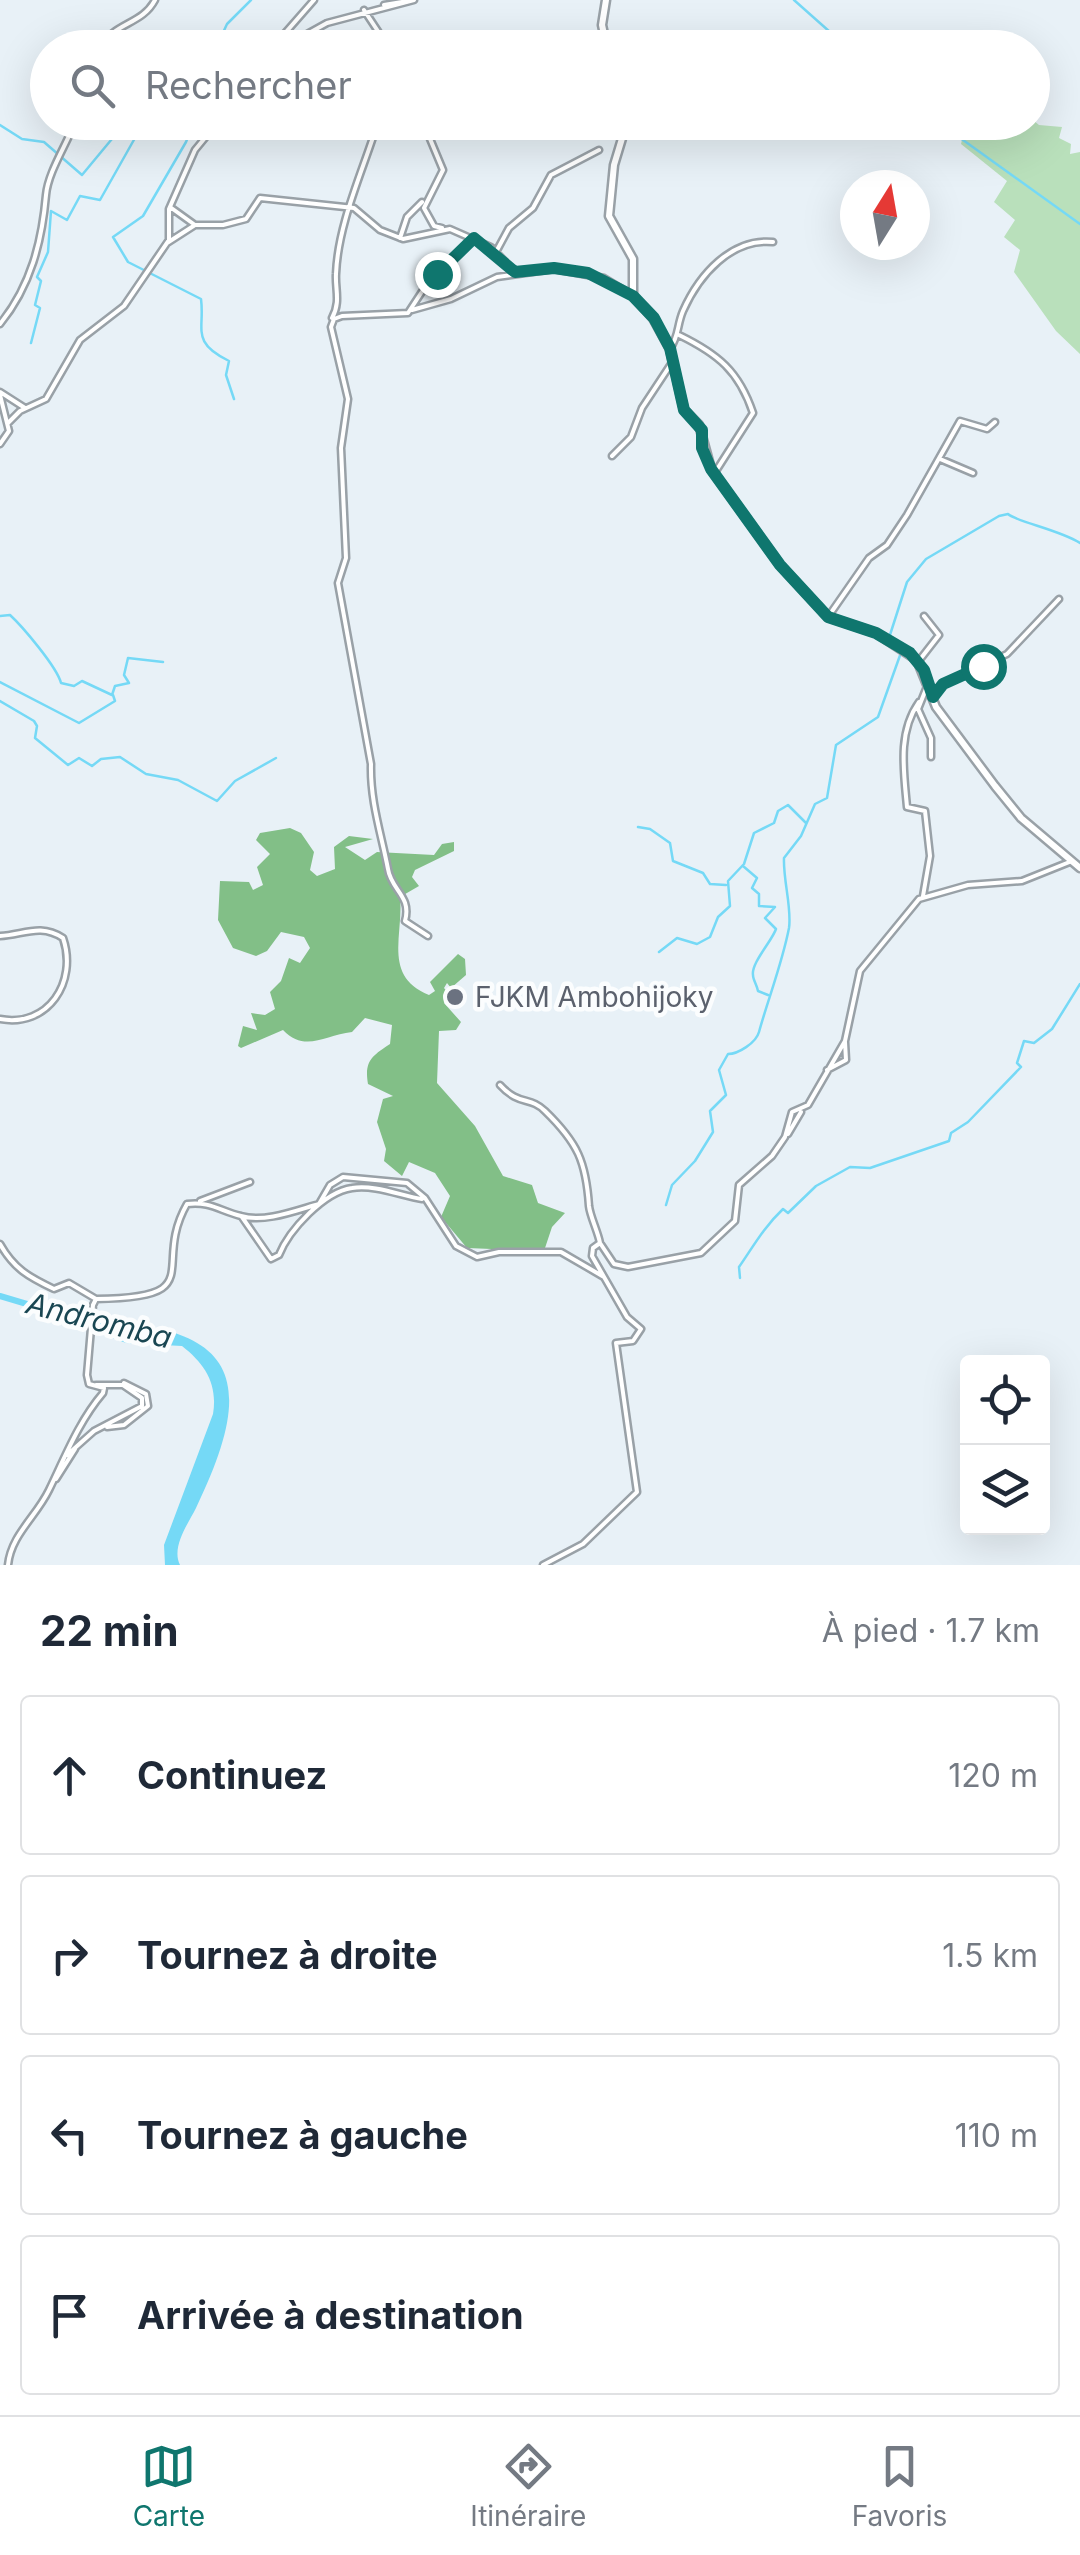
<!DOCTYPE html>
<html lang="fr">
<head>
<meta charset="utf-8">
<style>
	body { margin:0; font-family:Inter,sans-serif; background:#f2f2f3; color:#1f2937 }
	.controls { position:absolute; right:30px; bottom:30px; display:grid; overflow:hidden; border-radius:10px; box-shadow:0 10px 40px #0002 }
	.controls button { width:90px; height:90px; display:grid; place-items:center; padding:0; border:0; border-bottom:2px solid #e0e1e3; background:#fff; color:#1f2937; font:50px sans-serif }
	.compass { position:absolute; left:840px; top:170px; width:90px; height:90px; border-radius:50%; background:#fff; box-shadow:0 10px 40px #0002; rotate:11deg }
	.stop { position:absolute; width:30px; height:30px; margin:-22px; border:8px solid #0f766e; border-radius:50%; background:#fff }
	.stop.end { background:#0f766e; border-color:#fff; box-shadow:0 2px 10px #0008 }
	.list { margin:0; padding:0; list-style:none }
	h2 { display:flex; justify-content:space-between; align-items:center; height:130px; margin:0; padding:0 40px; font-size:42px }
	h2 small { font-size:32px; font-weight:400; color:#747a83 }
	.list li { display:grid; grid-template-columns:65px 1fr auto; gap:30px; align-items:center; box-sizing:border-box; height:160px; margin:0 20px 20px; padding:0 20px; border:2px solid #e0e1e3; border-radius:10px }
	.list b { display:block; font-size:38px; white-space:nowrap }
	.list em { font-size:32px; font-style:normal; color:#747a83 }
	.icon { flex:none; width:55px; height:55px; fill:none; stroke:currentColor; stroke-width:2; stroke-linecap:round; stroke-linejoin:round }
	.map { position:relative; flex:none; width:1080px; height:1565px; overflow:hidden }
	.search { position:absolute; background:#fff; box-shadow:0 10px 40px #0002; left:30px; right:30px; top:30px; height:110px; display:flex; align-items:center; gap:25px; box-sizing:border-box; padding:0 35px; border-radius:55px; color:#747a83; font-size:38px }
	.sheet { height:850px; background:#fff }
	nav { display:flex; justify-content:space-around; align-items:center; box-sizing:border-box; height:140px; border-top:2px solid #e0e1e3; background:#fff; font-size:28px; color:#747a83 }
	nav a { display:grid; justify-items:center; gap:5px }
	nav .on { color:#0f766e }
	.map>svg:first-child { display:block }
	.green { fill:#b9e0bb }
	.forest { fill:#82bf87 }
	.water { fill:#75d9f6 }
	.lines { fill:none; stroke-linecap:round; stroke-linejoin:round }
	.stream { stroke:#75d9f6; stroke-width:2.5 }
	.river { stroke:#75d9f6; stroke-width:6 }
	.minor-casing { stroke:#99a1a7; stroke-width:9 }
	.tertiary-casing { stroke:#99a1a7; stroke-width:11 }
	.minor { stroke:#fff; stroke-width:4 }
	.tertiary { stroke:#fff; stroke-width:6 }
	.route { stroke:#0f766e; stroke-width:12 }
	.worship-dot { fill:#6b7280; stroke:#fbfdfe; stroke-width:4 }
	.labels { text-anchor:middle; stroke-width:9; stroke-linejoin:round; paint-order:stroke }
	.worship-label { font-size:28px; fill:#5b616d; stroke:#fbfdfe; text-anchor:start }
	.water-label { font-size:30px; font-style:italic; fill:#194652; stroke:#fbfdfe }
</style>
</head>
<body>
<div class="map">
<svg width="1080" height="1565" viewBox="0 0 1080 1565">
	<rect width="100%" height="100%" fill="#e8f1f7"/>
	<path class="green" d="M 1033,120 L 1039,125 L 1062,127 L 1059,138 L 1071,144 L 1070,154 L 1080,152 L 1080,354 L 1056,331 L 1014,272 L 1020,250 L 1004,237 L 1015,220 L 994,202 L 1007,181 L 961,144 L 966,123 Z"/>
	<path class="forest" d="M 290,828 L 301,833 L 314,852 L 310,870 L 317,876 L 335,869 L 334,847 L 349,836 L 373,839 L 345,847 L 365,860 L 377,852 L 434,855 L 442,844 L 454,842 L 454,851 L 415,870 L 412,877 L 419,886 L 400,897 C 404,934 382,976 429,995 L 435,991 L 430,982 L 458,954 L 465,959 L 466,975 L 451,988 L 447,983 L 444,988 L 449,994 L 444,1003 L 461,1022 L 456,1030 L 439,1031 L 437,1083 L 475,1126 L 503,1176 L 532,1185 L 538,1203 L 565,1213 L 552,1227 L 544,1251 L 467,1248 L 441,1217 L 450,1196 L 435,1173 L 409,1162 L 402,1176 L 384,1161 L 386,1149 L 377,1122 L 383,1099 L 393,1096 L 368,1084 C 364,1061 372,1056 390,1044 L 392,1025 L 365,1018 L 352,1032 C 325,1035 305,1053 283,1030 L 241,1048 L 238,1046 L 243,1026 L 257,1030 L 251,1013 L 265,1015 L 275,1009 L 270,992 L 281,981 L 289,958 L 300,963 L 310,948 L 304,937 L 281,932 L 267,951 L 256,956 L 233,948 L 218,920 L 220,881 L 249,882 L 253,890 L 263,885 L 257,867 L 270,854 L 256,840 L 260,833 Z"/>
	<path class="water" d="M 93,1321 C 242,1326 256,1384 196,1508 C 188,1524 171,1547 180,1565 L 165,1565 L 164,1545 L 213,1414 C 218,1384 205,1364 182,1346 L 126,1343 L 91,1330 Z"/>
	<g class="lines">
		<path class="stream" d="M 794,0 L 848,48
			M 216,48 L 227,24 L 251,0
			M 168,122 L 173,122
			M 182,122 L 190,132 L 186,142 L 143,216 L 113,237 L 128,262 L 201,299 C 205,329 190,342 229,361 L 226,375 L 234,399
			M 938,122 L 1080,224
			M 0,125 L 22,139 L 44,142 L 82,175 L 126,122
			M 31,343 L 40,308 L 35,305 L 41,281 L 37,277 L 48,252 L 51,211 L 67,220 L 80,196 L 100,200 L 144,122
			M 0,616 L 10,615 C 22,626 57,667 61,683 L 74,686 L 82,681 L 112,695 L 115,686 L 129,683 L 124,675 L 128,658 L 163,662
			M 889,638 L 907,582 L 926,559 L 999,516 L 1008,514 C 1017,522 1060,530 1080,543
			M 0,682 L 79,723 L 115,701 L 113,695
			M 0,701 L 34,721 L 37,726 L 35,738 L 68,765 L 79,758 L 92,766 L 101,759 L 120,757 L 146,774 L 178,780 L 217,801 L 235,781 L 276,758
			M 638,827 L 650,829 L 670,843 L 673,861 L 703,873 L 710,884 L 726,885
			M 743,866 L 757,878 L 752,888 L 759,894 L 759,906 L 775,907 L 765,918 L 776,929 C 772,941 751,963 753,975 C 753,980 757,985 758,991 L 768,995
			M 659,952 L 677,938 L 697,944 L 710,937 L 718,917 L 730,906 L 728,881 L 744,864 L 754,833 L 774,823 L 778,811 L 788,805 L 806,823
			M 666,1205 L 672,1185 L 695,1161 L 713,1132 L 710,1111 L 726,1095 L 719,1070 L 728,1054 C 738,1054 756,1043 759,1032 C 768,999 782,964 789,928 C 792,908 783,880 784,858 L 801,836 L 815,804 L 827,798 L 836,745 L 878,717 L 903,647 L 900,645
			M 740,1278 L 739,1267 C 753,1247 763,1228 783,1209 L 788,1213 L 816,1186 L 850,1167 L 870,1168 L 949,1141 L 951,1133 L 968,1122 L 1021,1067 L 1017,1063 L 1024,1041 L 1034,1043 L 1052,1029 L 1080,984"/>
		<path class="river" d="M 0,1296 L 94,1324"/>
		<g class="minor-casing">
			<path id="minor" d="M 384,5 L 408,1
				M 364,10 L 389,48
				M 100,48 C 114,22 142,25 155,0
				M 272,48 L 314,0
				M 282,48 L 327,23 L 414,0
				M 423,122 L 443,170 L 424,208 L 434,226 L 442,228
				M 170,207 L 195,225
				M 400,238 L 407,217 L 422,202
				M 167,243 L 195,225 L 223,225 L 246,219 L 260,198 L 354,208 L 380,230 L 403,239 L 450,229 L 491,247 L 515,272
				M 496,252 L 509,228 L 533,208 L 551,175 L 599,150
				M 412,310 L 451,299 L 497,277 L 554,269 L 604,278 L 632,295
				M 332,318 C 341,302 335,289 336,274 C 338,223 363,171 378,122
				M 0,324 C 31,286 42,241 46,195 C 48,172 67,144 75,122
				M 679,335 C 718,354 739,371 753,413 L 714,474
				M 670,349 C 679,336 677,325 683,311 C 699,275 731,238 773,242
				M 0,392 L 25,408
				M 0,395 L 9,431 L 0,444
				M 8,423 L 20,411 L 46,399 L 80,340 L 124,306 L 169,240 L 169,209 L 195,150 L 218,122
				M 612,456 L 631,437 L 642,408 L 673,361
				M 940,459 L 973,473
				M 828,617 L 869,558 L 887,545 L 907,515 L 960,421 L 987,429 L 995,422
				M 918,662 L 939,635 L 924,616
				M 928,684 L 918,709 L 931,738 L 931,757
				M 933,697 L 943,684 L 1007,654 L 1059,599
				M 919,702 C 897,733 904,772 907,807 L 925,811 L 930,856 L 923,896
				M 0,936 C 23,935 40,923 63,938 C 78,982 48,1028 0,1019
				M 428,936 L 405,921 C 412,896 391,890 388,869 C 381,833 370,801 371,764 L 338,583 L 346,558 L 341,448 L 348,399 L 331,327 L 334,319 L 342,316 L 408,313 L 427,284 L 474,238
				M 827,1070 L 846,1060 L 845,1042
				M 500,1085 C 519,1106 530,1096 545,1111 C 578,1143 586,1162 589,1206 C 590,1216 598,1232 600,1243
				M 788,1134 L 801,1112
				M 200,1201 L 250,1182
				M 242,1217 L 271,1259 L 279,1255 C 289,1230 324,1192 352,1188 C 374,1184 402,1196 422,1199
				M 0,1244 C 14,1269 29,1277 54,1289 L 69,1283 L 96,1299
				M 107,1427 L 124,1425 L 148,1406 L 146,1394 L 124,1383
				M 67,1455 L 94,1431 L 142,1406 L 142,1398 L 123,1385 L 96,1385
				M 56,1479 L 75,1449
				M 8,1565 C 11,1535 36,1517 49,1490 C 65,1457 79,1421 103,1393 L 104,1388 L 89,1384 L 87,1375 L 93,1305 L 96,1299 C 211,1298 151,1267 187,1204 C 210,1201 220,1211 241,1216 C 265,1223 297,1210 319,1204 L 330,1185 L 343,1177 L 407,1183 L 425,1198 L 456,1246 L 477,1257 L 499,1252 L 561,1252 L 604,1277
				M 543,1565 L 583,1544 L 637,1492 L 616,1343 L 633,1341 L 641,1329 L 627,1317 L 592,1256 L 593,1248 L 600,1243 L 614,1264 L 628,1267 L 701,1253 L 735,1221 L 739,1185 L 772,1156 L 785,1137 L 792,1112 L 808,1105 L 845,1041 L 860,971 L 919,899 L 968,885 L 1022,881 L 1072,861"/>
		</g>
		<g class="tertiary-casing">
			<path id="tertiary" d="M 606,0 L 602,25 L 607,48
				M 627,122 L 614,165 L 609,216 L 633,259 L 633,296 L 653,318 L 670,349 L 684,410 L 699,425 L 711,469 L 780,565 L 828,617 L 876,633 L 917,660 L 936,707 L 995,786 L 1021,818 L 1080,868"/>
		</g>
		<use href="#minor" class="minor"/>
		<use href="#tertiary" class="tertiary"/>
	</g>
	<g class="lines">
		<path class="route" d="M 437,274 L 474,238 L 515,272 L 554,268 L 588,273 L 633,296 L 654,318 L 670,348 L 684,410 L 702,430 L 702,448 L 711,469 L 780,565 L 828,617 L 876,633 L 910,653 L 924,670 L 933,697 L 943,684 L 983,666"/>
	</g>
	<circle class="worship-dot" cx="455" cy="997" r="10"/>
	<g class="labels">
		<g class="worship-label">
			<text x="475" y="1007">FJKM Ambohijoky</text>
		</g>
		<g class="water-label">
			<text transform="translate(99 1321) rotate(14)" y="10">Andromba</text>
		</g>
	</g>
</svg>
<div class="controls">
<button><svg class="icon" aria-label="locate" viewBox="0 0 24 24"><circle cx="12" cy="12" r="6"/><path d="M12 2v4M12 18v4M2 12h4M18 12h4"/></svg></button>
<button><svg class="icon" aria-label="layers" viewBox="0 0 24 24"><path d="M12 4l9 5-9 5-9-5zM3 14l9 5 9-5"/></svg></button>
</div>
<svg class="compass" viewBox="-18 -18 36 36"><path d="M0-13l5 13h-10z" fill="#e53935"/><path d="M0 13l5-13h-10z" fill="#747a83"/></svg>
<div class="stop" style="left:983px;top:666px"></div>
<div class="stop end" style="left:437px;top:274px"></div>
<div class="search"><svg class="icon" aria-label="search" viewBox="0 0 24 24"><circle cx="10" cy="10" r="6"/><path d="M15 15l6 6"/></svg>Rechercher</div>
</div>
<section class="sheet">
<h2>22 min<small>À pied · 1.7 km</small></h2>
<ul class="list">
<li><svg class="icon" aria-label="ahead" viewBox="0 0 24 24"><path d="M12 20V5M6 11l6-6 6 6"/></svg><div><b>Continuez</b></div><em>120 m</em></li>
<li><svg class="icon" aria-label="right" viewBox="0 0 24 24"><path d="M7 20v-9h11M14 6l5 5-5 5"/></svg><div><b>Tournez à droite</b></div><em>1.5 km</em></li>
<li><svg class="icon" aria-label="left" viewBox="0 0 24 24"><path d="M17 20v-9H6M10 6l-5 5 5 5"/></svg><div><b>Tournez à gauche</b></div><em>110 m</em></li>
<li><svg class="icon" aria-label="arrive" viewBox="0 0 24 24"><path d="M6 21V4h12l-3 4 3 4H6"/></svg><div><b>Arrivée à destination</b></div></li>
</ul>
</section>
<nav>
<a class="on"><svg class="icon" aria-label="map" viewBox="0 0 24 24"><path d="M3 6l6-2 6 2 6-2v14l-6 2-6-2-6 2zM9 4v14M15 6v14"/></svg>Carte</a>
<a><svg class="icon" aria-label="directions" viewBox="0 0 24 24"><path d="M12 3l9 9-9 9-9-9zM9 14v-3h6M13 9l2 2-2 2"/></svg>Itinéraire</a>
<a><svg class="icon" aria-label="saved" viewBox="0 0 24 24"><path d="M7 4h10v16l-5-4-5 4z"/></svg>Favoris</a>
</nav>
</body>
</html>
